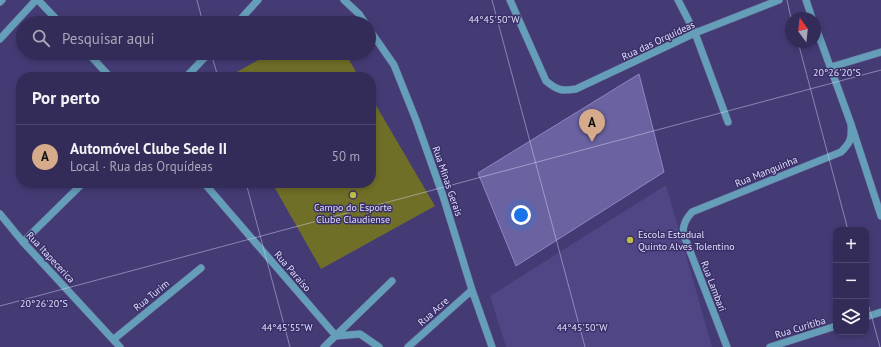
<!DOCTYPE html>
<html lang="pt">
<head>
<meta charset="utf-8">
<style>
	body { margin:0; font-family:"PT Sans",sans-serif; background:#3b345e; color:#f1f3f6 }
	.controls { position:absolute; right:12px; bottom:12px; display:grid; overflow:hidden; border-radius:8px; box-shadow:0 2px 6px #0003 }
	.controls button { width:36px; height:36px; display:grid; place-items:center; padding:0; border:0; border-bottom:1px solid #4e486e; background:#332c58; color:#f1f3f6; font:20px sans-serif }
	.compass { position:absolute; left:785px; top:12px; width:36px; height:36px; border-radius:50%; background:#332c58; box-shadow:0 2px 6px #0003; rotate:345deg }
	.you { position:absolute; left:521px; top:215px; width:14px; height:14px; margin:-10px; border:3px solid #fff; border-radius:50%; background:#1a73e8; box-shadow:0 0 0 6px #1a73e833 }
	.badge { display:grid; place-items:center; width:26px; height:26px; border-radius:50%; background:#d6ab8b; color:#111; font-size:13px; font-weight:700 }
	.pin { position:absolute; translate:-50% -33px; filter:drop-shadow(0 1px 2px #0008) }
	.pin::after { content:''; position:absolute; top:21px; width:14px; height:12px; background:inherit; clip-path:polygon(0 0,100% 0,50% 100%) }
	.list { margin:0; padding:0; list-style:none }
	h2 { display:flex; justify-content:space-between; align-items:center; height:52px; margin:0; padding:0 16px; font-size:17px }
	h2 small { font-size:13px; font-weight:400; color:#a9a7ba }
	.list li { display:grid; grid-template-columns:26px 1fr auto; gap:12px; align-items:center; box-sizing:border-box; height:64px; padding:0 16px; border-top:1px solid #4e486e }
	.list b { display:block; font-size:15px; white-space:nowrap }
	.list p { margin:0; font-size:13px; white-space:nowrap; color:#a9a7ba }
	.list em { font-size:13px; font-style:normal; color:#a9a7ba }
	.icon { flex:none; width:22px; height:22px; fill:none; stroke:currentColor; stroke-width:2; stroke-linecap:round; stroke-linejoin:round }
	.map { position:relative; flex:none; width:881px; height:347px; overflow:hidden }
	.search { position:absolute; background:#332c58; box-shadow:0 2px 6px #0003; left:16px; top:16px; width:360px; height:44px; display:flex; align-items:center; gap:10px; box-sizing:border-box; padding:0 14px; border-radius:22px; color:#a9a7ba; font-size:15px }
	.panel { position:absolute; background:#332c58; box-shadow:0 2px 6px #0003; left:16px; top:72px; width:360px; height:116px; border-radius:16px }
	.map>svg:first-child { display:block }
	.built { fill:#504585 }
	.green { fill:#706f28 }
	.building { fill:#6b63a1; stroke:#8d86c6 }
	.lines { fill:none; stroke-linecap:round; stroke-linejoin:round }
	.minor-casing { stroke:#60588d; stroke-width:8 }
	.minor { stroke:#659eb8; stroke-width:7 }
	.ticks { fill:none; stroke:#e0defb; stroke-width:1; stroke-opacity:0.45 }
	.poi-dot { fill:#bfbe41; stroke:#3a3069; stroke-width:1.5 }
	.labels { text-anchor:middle; stroke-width:3; stroke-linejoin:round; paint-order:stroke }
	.street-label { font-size:10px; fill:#e0defb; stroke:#3a3069 }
	.poi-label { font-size:10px; fill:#e0defb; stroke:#3a3069 }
	.ticks-label { font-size:10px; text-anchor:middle; fill:#e0defb; stroke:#3a3069; stroke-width:3; stroke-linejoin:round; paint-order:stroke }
</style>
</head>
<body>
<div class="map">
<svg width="881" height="347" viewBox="0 0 881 347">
	<rect width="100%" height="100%" fill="#443b75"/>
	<path class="built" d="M 666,185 L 712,347 L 506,347 L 490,296 Z"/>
	<path class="green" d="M 271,53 L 345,53 L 359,77 L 228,77 Z
		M 371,97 L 435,206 L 321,269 L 272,183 L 371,183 Z"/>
	<path class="building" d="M 639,74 L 664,172 L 516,266 L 478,173 Z"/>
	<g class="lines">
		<g class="minor-casing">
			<path id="minor" d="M 38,0 L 60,23
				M 344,0 L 359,14 L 365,23
				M 510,0 L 546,81 C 558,91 562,91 576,89 L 695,33 L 779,0
				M 678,0 L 695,33 L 728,122
				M 806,0 L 812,18
				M 0,2 L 2,0
				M 237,23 L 258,0
				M 815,25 L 851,124 L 881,216
				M 369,29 L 394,65 L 416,120 L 443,196 L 472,290 L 492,347
				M 0,39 L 36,0
				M 88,53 L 110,77
				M 831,67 L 881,52
				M 186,77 L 209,53
				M 204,183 L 336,336 L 360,334 L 379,347
				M 0,214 L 23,242 L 120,347
				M 23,242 L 83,183
				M 866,317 L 881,312
				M 114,339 L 201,268
				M 324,347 L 392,281
				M 408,347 L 472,290
				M 727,347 L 683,233 C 683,224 686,219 692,212 L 841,152 C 851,142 852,138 851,124
				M 770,347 L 836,326"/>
		</g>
		<use href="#minor" class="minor"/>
	</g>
	<path class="ticks" d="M 197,0 L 203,23M 492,0 L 585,347M 787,0 L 791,18M 798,42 L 848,230M 211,53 L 218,77M 246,183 L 290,347M 866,296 L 880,347M 0,306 L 881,70"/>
	<g class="poi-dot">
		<circle cx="353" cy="195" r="4"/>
		<circle cx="630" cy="240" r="4"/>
	</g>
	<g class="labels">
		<g class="street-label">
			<text transform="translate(658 40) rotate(-25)" y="4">Rua das Orquídeas</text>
			<text transform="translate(766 171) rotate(-22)" y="4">Rua Manguinha</text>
			<text transform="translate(448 181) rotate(71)" y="4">Rua Minas Gerais</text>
			<text transform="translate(51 257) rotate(47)" y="4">Rua Itapecerica</text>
			<text transform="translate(293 271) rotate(49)" y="4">Rua Paraíso</text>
			<text transform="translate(714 286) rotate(69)" y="4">Rua Lambari</text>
			<text transform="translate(151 295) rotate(-39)" y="4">Rua Turim</text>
			<text transform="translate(433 311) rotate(-42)" y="4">Rua Acre</text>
			<text transform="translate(800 327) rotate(-17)" y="4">Rua Curitiba</text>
		</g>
		<g class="poi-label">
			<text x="353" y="211">Campo do Esporte<tspan x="353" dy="12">Clube Claudiense</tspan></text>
			<text x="638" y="238" text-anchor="start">Escola Estadual<tspan x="638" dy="12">Quinto Alves Tolentino</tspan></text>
		</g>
	</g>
	<g class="ticks-label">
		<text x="494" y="23">44°45'50"W</text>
		<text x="837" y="76">20°26'20"S</text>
		<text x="44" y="307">20°26'20"S</text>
		<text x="287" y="331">44°45'55"W</text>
		<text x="582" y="331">44°45'50"W</text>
	</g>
</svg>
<div class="controls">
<button>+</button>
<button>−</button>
<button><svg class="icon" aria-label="layers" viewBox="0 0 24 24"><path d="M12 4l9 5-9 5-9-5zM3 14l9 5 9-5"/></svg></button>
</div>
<svg class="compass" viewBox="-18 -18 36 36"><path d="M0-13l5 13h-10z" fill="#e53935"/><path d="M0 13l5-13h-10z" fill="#a9a7ba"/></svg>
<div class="you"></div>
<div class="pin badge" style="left:592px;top:142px">A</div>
<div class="search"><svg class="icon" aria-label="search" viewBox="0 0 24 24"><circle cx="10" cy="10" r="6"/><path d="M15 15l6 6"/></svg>Pesquisar aqui</div>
<section class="panel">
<h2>Por perto<small></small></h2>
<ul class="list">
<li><span class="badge">A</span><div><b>Automóvel Clube Sede II</b><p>Local · Rua das Orquídeas</p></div><em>50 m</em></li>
</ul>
</section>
</div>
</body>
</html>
